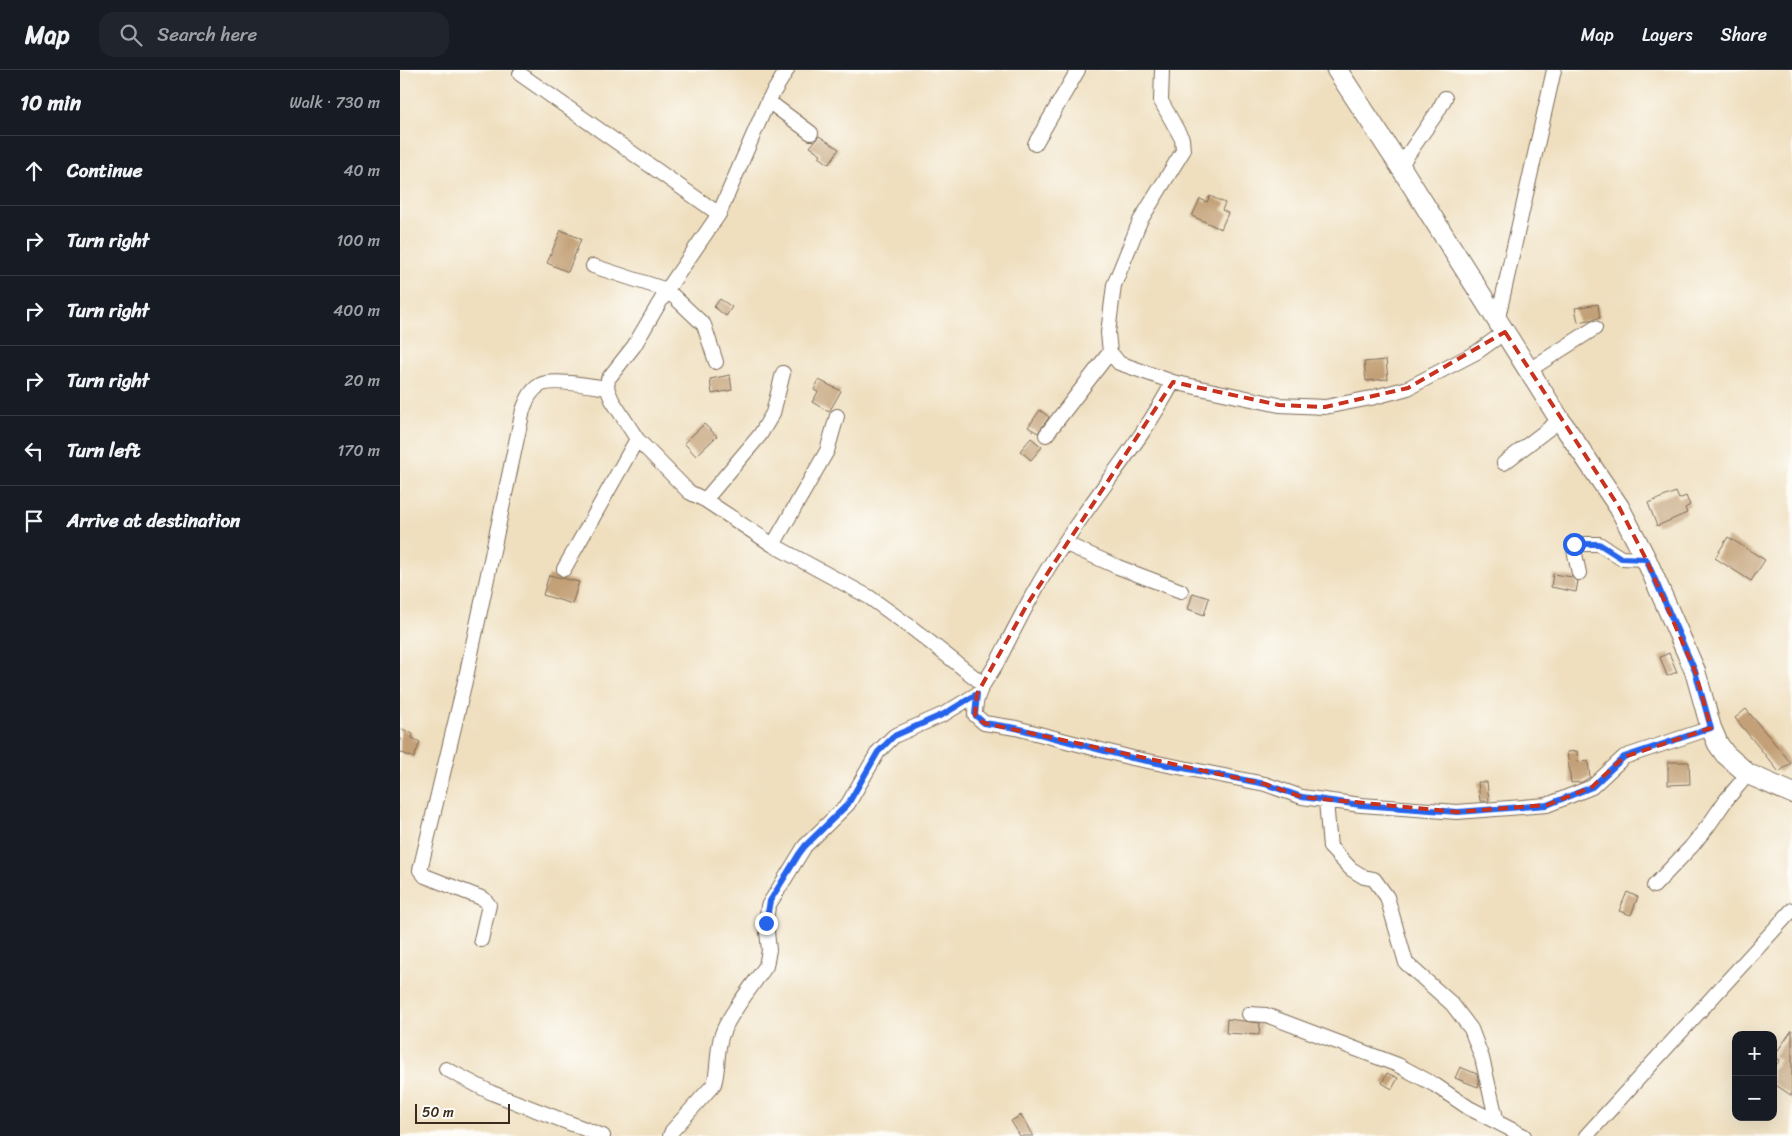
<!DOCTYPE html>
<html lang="en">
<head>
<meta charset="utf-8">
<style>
	body { margin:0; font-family:Sriracha,sans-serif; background:#20242c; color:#f1f3f6 }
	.controls { position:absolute; right:15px; bottom:15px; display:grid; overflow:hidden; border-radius:10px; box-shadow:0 5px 20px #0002 }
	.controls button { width:45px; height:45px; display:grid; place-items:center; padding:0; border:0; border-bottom:1px solid #363941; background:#171b24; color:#f1f3f6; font:25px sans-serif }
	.scale { position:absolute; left:15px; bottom:12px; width:95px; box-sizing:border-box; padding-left:5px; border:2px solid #3b2a1e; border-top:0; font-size:14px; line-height:18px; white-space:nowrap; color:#3b2a1e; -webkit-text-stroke:4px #fdfcf7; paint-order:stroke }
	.stop { position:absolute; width:15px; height:15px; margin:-11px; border:4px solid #2563eb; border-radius:50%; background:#fff }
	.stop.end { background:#2563eb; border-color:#fff; box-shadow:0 1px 5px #0008 }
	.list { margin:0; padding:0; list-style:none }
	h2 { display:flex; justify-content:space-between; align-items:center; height:65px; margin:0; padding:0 20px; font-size:21px }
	h2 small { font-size:16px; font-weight:400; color:#9ea1a6 }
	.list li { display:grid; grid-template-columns:32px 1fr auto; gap:15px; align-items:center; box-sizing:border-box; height:70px; padding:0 20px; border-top:1px solid #363941 }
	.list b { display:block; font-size:19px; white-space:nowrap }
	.list em { font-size:16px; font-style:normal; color:#9ea1a6 }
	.icon { flex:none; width:28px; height:28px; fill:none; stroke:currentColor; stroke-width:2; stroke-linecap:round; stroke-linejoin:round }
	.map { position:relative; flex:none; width:1392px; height:1066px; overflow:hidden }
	header { display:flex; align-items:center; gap:30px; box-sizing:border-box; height:70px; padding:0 25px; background:#171b24; border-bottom:1px solid #363941 }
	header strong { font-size:24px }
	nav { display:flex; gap:28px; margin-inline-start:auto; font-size:18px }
	.search { width:350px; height:45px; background:#20242c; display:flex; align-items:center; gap:12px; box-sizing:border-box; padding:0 18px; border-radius:15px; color:#9ea1a6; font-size:19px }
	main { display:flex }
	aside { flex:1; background:#171b24 }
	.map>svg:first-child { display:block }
	.building { fill:#c3a077 }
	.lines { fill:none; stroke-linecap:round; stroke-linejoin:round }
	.street-casing { stroke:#7a6956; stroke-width:16 }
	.secondary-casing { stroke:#7a6956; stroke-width:22 }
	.street { stroke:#fff; stroke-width:14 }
	.secondary { stroke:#fff; stroke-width:20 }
	.route { stroke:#2563eb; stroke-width:6 }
	.marked { fill:none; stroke:#c8321e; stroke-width:4; stroke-dasharray:10 6; stroke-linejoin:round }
</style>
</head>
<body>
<header>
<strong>Map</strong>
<div class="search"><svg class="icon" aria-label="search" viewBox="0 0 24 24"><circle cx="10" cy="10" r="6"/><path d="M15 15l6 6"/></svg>Search here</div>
<nav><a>Map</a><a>Layers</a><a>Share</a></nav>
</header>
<main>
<aside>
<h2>10 min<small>Walk · 730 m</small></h2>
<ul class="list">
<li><svg class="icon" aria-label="ahead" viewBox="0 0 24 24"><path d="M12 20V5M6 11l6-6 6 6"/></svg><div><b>Continue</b></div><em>40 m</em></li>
<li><svg class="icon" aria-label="right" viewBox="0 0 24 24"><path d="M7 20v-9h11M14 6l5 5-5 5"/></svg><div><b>Turn right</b></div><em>100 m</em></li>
<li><svg class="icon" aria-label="right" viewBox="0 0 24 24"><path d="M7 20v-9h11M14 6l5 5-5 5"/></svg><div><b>Turn right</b></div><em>400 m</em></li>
<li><svg class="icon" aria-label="right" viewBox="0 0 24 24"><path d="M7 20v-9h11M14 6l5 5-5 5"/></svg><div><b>Turn right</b></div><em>20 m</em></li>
<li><svg class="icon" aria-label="left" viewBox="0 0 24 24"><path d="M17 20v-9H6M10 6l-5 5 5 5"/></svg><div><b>Turn left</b></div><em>170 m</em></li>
<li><svg class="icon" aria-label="arrive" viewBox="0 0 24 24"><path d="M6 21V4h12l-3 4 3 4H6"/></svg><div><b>Arrive at destination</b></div></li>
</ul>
</aside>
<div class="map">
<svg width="1392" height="1066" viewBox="0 0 1392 1066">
	<rect width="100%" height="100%" fill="#fdfcf7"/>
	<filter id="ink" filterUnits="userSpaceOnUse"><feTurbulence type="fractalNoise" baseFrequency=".02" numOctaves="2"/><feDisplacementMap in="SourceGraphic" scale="10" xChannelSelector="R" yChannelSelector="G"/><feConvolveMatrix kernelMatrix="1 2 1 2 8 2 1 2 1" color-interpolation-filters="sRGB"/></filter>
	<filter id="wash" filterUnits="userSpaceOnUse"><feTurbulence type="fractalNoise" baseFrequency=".0096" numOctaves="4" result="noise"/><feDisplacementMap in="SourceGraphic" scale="20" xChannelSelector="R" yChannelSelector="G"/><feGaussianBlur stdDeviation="1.12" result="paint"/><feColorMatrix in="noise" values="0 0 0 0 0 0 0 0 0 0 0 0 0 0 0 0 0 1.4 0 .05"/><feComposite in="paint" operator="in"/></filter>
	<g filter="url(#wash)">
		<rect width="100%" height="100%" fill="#efdfbf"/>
		<g id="blocks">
			<path class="building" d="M 419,66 L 439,79 L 429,94 L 419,87 L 421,84 L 410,77 Z
				M 810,126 L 825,133 L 822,140 L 828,143 L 821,159 L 792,146 L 800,129 L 807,132 Z
				M 161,160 L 181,169 L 168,202 L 147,193 Z
				M 320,229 L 332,237 L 326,246 L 314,237 Z
				M 1198,234 L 1200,248 L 1178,252 L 1175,238 Z
				M 986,290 L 988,309 L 966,311 L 964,292 Z
				M 330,305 L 332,320 L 312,324 L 310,309 Z
				M 419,310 L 441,321 L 429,342 L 412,332 L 418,322 L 414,320 Z
				M 640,340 L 649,347 L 638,363 L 628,357 Z
				M 304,354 L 317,366 L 296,386 L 284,373 Z
				M 631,368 L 642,377 L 631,390 L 620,381 Z
				M 1276,422 L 1279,429 L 1286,426 L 1290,435 L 1285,438 L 1287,443 L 1257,456 L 1248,433 Z
				M 1328,467 L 1365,490 L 1351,511 L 1315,488 Z
				M 1153,504 L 1172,507 L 1178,511 L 1176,522 L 1151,517 Z
				M 149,505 L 179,512 L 172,534 L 143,525 Z
				M 793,523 L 809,528 L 804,545 L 788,539 Z
				M 1269,583 L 1277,602 L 1267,606 L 1260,587 Z
				M 1346,639 L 1391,693 L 1379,702 L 1335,648 Z
				M 0,658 L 13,664 L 12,668 L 20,672 L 14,688 L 0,682 Z
				M 1177,681 L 1178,692 L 1188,691 L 1190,707 L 1182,712 L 1171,713 L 1167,682 Z
				M 1268,692 L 1289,692 L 1290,714 L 1268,715 Z
				M 1078,712 L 1087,712 L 1089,731 L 1080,731 Z
				M 1227,822 L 1238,827 L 1231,845 L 1219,841 Z
				M 827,949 L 860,953 L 859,965 L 826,963 Z
				M 1392,960 L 1392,1026 L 1373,1013 L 1373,999 L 1380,990 L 1374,986 Z
				M 1060,997 L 1077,1004 L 1079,1014 L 1078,1017 L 1055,1008 Z
				M 987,1003 L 998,1008 L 992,1019 L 982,1013 Z
				M 621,1045 L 633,1066 L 620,1066 L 611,1051 Z"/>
		</g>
	</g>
	<g filter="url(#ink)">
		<use href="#blocks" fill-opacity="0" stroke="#7a6956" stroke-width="1"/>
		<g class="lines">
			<g class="street-casing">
				<path id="street" d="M 387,0 L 368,31 L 319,144 L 267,220 L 234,276 L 208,309 L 207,318 L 212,330 L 237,369 L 289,422 L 305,430 L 373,475 L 469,527 L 512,558 L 583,614
					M 762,0 L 761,31 L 782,69 L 783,81 L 740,151 L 714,215 L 708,263 L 710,282 L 719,293 L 773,312 L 814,321 L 879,335 L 925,337 L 971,328 L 1008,318 L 1077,282 L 1105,262
					M 120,4 L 319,144
					M 368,31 L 411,63
					M 635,74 L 678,0
					M 1000,96 L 1038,41 L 1045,28
					M 193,196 L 267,220 L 304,255 L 316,292
					M 1097,252 L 1154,0
					M 1129,300 L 1195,258
					M 773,312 C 743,369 700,418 665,472 C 640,508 620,548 600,587 C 589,609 575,618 575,645 L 584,653 L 616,658 L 732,688 L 865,714 L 902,727 L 961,735 L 1057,742 L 1147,735 L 1192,717 L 1224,687 L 1311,658
					M 646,365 L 710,282
					M 1104,393 L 1160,350
					M 305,430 L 360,365 L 373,343 L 383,303
					M 664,473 L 718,497 L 781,521
					M 373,475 L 427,381 L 437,346
					M 164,499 L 237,369
					M 1179,503 L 1173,475 L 1175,474 L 1199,474 L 1221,488 L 1246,489
					M 926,731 L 930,777 L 951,799 L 964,807 L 974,809 L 987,827 L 1006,893 L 1052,934 L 1071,959 L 1082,988 L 1097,1052
					M 1254,816 L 1291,777 L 1308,756 L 1326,730 L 1348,704
					M 81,870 L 89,835 L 84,829 L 25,806 L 20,800 L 66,607 L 123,340 C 127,330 130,321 140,315 C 151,308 193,316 207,318
					M 849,944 L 866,945 L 998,995 L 1035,1015 L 1069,1038 L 1124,1066
					M 46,999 L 92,1023 L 203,1066
					M 270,1066 L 272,1061 L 314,1014 C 319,998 316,980 322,964 C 329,944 353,915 366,896 L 369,880 L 366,853 L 368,836 L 405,776 L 448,734 L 478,682 L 494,666 L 544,644 L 577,624
					M 1186,1066 L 1392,840"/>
			</g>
			<g class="secondary-casing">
				<path id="secondary" d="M 937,0 L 1000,96 L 1160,350 L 1219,437 L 1246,489 L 1295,601 L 1311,658 L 1318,674 L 1325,684 L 1348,704 L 1392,723"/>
			</g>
			<use href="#street" class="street"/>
			<use href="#secondary" class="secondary"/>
		</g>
	</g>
	<g class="lines" filter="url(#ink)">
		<path class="route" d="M 366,853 L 370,831 L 399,784 L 405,776 L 448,734 L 478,682 L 494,666 L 544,644 L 577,624 L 575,645 L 584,653 L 616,658 L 732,688 L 865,714 L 902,727 L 961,735 L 1058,742 L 1147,735 L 1192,717 L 1224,687 L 1311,658 L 1295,601 L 1246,489 L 1221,488 L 1199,474 L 1174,474"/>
	</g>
	<path class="marked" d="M 1105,262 L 1219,437 L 1246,489 L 1295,601 L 1311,658 L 1224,687 L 1192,717 L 1147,735 L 1057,742 L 902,727 L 865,714 L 584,653 L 575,645 L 577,624 L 628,533 L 773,312 L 879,335 L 925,337 L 1008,318 Z"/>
</svg>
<div class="controls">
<button>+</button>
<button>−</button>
</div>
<div class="scale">50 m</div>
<div class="stop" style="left:1174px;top:474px"></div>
<div class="stop end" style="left:366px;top:853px"></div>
</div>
</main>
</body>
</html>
